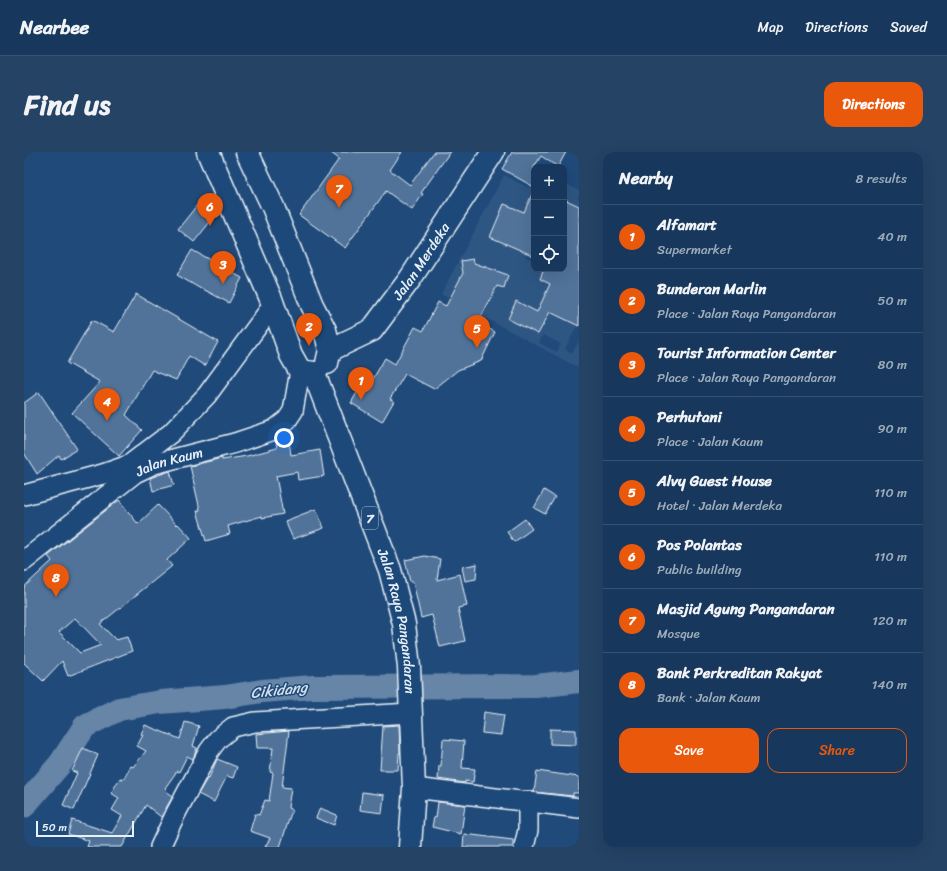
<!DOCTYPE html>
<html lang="en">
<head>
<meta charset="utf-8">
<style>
	body { margin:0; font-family:Sriracha,sans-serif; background:#244365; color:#f1f3f6 }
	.controls { position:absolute; right:12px; top:12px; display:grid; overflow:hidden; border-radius:8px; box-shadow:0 4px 16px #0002 }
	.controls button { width:36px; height:36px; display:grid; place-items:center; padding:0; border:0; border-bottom:1px solid #365272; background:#17385c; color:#f1f3f6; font:20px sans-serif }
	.scale { position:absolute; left:12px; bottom:10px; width:98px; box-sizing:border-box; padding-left:4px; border:2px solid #e8f1f8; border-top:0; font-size:11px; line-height:14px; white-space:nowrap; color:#e8f1f8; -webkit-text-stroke:3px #1f4a7a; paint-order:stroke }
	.you { position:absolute; left:260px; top:286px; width:14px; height:14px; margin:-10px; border:3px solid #fff; border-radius:50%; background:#1a73e8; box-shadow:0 0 0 6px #1a73e833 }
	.badge { display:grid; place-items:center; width:26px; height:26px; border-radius:50%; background:#ea580c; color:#fff; font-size:13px; font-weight:700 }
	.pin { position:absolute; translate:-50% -33px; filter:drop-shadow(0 1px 2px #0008) }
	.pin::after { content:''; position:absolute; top:21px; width:14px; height:12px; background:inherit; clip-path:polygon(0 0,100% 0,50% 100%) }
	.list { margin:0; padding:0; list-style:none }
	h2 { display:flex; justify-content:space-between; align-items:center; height:52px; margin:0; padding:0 16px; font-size:17px }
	h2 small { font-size:13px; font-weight:400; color:#9eacbb }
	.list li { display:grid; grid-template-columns:26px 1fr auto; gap:12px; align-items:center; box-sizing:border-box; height:64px; padding:0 16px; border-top:1px solid #365272 }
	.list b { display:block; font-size:15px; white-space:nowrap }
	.list p { margin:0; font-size:13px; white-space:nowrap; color:#9eacbb }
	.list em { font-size:13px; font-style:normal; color:#9eacbb }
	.actions { display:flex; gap:8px; padding:12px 16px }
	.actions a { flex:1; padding:9px 0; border:1px solid #ea580c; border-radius:12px; text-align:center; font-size:14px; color:#ea580c }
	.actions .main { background:#ea580c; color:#fff }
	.icon { flex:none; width:22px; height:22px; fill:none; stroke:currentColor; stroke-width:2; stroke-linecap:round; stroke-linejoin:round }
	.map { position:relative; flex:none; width:555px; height:695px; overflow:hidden; border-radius:12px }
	header { display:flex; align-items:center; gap:24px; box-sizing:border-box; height:56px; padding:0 20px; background:#17385c; border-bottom:1px solid #365272 }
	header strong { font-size:19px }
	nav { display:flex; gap:22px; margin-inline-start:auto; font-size:14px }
	.intro { display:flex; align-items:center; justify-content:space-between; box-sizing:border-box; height:96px; padding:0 24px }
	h1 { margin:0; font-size:28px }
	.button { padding:10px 18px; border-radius:12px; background:#ea580c; color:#fff; font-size:14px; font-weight:700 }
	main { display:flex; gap:24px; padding:0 24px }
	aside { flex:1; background:#17385c; border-radius:12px; box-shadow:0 4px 16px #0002 }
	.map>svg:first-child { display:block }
	.built { fill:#2e5683; fill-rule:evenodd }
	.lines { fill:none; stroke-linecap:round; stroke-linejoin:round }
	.river { stroke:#6685a7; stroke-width:24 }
	.building { fill:#517399; stroke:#e8f1f8; fill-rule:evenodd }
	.minor-casing { stroke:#e8f1f8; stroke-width:22 }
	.highway-casing { stroke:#e8f1f8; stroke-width:25 }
	.minor { stroke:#1f4a7a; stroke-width:19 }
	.highway { stroke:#1f4a7a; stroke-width:22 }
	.labels { text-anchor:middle; stroke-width:3; stroke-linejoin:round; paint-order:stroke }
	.shield { fill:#1f4a7a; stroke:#acbfd2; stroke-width:1 }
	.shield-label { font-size:13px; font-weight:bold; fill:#e8f1f8 }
	.street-label { font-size:14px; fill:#e8f1f8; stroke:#1f4a7a }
	.water-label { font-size:15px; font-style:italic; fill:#d4e1ec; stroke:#1f4a7a }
</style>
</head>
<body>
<header>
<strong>Nearbee</strong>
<nav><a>Map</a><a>Directions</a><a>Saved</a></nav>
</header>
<div class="intro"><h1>Find us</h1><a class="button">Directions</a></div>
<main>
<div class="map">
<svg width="555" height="695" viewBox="0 0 555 695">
	<rect width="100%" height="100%" fill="#1f4a7a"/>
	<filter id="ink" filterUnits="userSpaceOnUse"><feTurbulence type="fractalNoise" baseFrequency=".025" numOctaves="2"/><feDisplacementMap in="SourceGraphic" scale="8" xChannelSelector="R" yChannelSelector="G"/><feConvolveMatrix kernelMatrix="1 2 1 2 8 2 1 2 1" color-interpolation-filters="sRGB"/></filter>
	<g filter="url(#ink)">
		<path class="built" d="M 480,23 L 505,36 L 510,27 L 510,38 L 502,55 L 510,59 L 510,65 L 480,52 L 466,85 L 499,99 L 510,86 L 501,104 L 510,109 L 510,117 L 520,117 L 516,127 L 555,144 L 555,170 L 541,197 L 548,201 L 555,189 L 555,211 L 553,215 L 417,142 ZM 449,107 L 449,108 L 453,132 L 440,129 L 437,109 ZM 436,128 L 467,144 L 459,160 L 428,143 ZM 519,146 L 520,146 L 542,167 L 516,154 ZM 492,149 L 523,165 L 514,182 L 484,167 ZM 519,183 L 537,192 L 533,200 L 515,191 Z
			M 540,31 L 554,38 L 555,37 L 555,43 L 553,46 L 555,47 L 555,54 L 540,47 Z"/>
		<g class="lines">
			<path class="river" d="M 0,654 L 36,612 L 61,574 L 95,557 L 136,550 L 201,545 L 238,539 L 289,535 L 512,534 L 555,529"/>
		</g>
		<path class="building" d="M 306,0 L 378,0 L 366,18 L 386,33 L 410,0 L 426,0 L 397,41 L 399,42 L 388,58 L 362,39 L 321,96 L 275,63 L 315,7 Z
			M 488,0 L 542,0 L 534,15 L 517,4 L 510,15 L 510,35 L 478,17 Z
			M 510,38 L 510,104 L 466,85 L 480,52 L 500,60 Z
			M 178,47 L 194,60 L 170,90 L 154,77 Z
			M 540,47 L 555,54 L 555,174 L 526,160 L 514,182 L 484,167 L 492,149 L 513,160 L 526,132 L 516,127 L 520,117 L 540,117 Z
			M 168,98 L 218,126 L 205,151 L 177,136 L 177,137 L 153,123 Z
			M 449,107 L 450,111 L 484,123 L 480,136 L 473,134 L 454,171 L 471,180 L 457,209 L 434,218 L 410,237 L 381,222 L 366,247 L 370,249 L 358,270 L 327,251 L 339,230 L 345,234 L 361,206 L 371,212 L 391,175 L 399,179 L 414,150 L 422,154 L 439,121 L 437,109 Z
			M 112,142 L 194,190 L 181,214 L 165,204 L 152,228 L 128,218 L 102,263 L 118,278 L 95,304 L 48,261 L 76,230 L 43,211 L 68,168 L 90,180 Z
			M 15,240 L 53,297 L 37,307 L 35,303 L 13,322 L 0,301 L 0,251 Z
			M 265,289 L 267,303 L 296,298 L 300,324 L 274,328 L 273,320 L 252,324 L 259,362 L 238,366 L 238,364 L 204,374 L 206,382 L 182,389 L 173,359 L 176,358 L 166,314 L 198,306 L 198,308 L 223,304 L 253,296 L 252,291 Z
			M 146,319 L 150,333 L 129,339 L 126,326 Z
			M 520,338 L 531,345 L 521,362 L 510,356 Z
			M 95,348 L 114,372 L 134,353 L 153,373 L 154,372 L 167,386 L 143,408 L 148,414 L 76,472 L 92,488 L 103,485 L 108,499 L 44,524 L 38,509 L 19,529 L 0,511 L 0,435 L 28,409 L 24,404 ZM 51,466 L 77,493 L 56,501 L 35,480 Z
			M 292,357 L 300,376 L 269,387 L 261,369 Z
			M 501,367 L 508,377 L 490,390 L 483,380 Z
			M 401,404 L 416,407 L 413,428 L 436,422 L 443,454 L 434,456 L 441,489 L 416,495 L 408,463 L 397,466 L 389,430 L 386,430 L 381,408 Z
			M 453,412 L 452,427 L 441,429 L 438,415 Z
			M 460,560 L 480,563 L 477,583 L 458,581 Z
			M 161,570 L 175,574 L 169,594 L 173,596 L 169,607 L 163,604 L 155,620 L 153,619 L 141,636 L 143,638 L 142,639 L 149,644 L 137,665 L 122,653 L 98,695 L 63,695 L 65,689 L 44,682 L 48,668 L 88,681 L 98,664 L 88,658 L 95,646 L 87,641 L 96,626 L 99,628 L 107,614 L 109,615 L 122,599 L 113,594 L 119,583 L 117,582 L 121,573 L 156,587 Z
			M 375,573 L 376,601 L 375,601 L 374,618 L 356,618 L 359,574 Z
			M 526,577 L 552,578 L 552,593 L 526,592 Z
			M 265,579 L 258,635 L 267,636 L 264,656 L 268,658 L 256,695 L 241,695 L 246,686 L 226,679 L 231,662 L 235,663 L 241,648 L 245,649 L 249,621 L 246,620 L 249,596 L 233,596 L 232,582 Z
			M 419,587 L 440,589 L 438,616 L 451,617 L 449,630 L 441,629 L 441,631 L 414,627 L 415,614 L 417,614 Z
			M 59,596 L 74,603 L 50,658 L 39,653 L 53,621 L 48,619 Z
			M 193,607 L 213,615 L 209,626 L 203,624 L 190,650 L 174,642 L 184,625 L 185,626 Z
			M 513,619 L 555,625 L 555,641 L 549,641 L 549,644 L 510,640 Z
			M 338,640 L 360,643 L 358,661 L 336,658 Z
			M 414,650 L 441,653 L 437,682 L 408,675 L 410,665 L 412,666 Z
			M 296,656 L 313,663 L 310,673 L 292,666 Z
			M 440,682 L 489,688 L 489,695 L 439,695 Z"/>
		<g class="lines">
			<g class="minor-casing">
				<g id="minor">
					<path d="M 0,343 L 79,322 L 105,313 L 147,281 L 183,243 L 249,153"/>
					<path id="s1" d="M 0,409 L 111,321 L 130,312 L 211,291 L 250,278 L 263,268 L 269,259 L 276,219"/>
					<path d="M 390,636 L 555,656"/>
					<path d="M 136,695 L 152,661 L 185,599 L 194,587 L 209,575 L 231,570 L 387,561"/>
					<path d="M 500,695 L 504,678 L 504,649"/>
				</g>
			</g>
			<g class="highway-casing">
				<g id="highway">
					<path d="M 184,0 L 247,147 L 267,203 L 276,219 L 290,221"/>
					<path d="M 223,0 L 249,55 L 288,153 L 301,178 L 306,198 L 303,211"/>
					<path id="s2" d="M 306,198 L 348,178 L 386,127 L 469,0"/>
					<path id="s3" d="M 290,221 L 366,418 L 380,472 L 385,515 L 390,636 L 386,695"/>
				</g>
			</g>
			<use href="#minor" class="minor"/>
			<use href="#highway" class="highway"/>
		</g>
	</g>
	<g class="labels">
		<rect class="shield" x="338" y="355" width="16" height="22" rx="3"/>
		<g class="shield-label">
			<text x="346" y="371">7</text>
		</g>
		<g class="street-label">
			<text dy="5" stroke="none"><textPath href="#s2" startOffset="131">Jalan Merdeka</textPath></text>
			<text dy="5" stroke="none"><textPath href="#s1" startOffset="178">Jalan Kaum</textPath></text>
			<text dy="5" stroke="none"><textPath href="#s3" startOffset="263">Jalan Raya Pangandaran</textPath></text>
		</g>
		<g class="water-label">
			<text transform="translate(255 538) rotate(-6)" y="5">Cikidang</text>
		</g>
	</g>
</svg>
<div class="controls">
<button>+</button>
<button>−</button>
<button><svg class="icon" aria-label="locate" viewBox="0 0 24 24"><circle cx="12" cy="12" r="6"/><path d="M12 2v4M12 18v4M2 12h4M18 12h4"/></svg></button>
</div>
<div class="scale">50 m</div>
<div class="you"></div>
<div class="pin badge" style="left:337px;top:248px">1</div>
<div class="pin badge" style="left:285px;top:194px">2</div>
<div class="pin badge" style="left:199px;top:132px">3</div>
<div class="pin badge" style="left:83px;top:269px">4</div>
<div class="pin badge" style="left:453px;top:196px">5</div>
<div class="pin badge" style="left:186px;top:74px">6</div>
<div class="pin badge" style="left:315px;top:56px">7</div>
<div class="pin badge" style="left:32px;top:445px">8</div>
</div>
<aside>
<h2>Nearby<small>8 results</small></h2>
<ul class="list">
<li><span class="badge">1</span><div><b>Alfamart</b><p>Supermarket</p></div><em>40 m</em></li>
<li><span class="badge">2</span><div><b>Bunderan Marlin</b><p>Place · Jalan Raya Pangandaran</p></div><em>50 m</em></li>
<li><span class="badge">3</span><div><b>Tourist Information Center</b><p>Place · Jalan Raya Pangandaran</p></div><em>80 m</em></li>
<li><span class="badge">4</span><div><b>Perhutani</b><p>Place · Jalan Kaum</p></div><em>90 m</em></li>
<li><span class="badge">5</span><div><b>Alvy Guest House</b><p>Hotel · Jalan Merdeka</p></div><em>110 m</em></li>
<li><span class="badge">6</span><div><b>Pos Polantas</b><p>Public building</p></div><em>110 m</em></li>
<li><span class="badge">7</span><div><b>Masjid Agung Pangandaran</b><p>Mosque</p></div><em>120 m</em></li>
<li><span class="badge">8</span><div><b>Bank Perkreditan Rakyat</b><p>Bank · Jalan Kaum</p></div><em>140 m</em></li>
</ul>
<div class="actions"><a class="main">Save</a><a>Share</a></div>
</aside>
</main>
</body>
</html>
